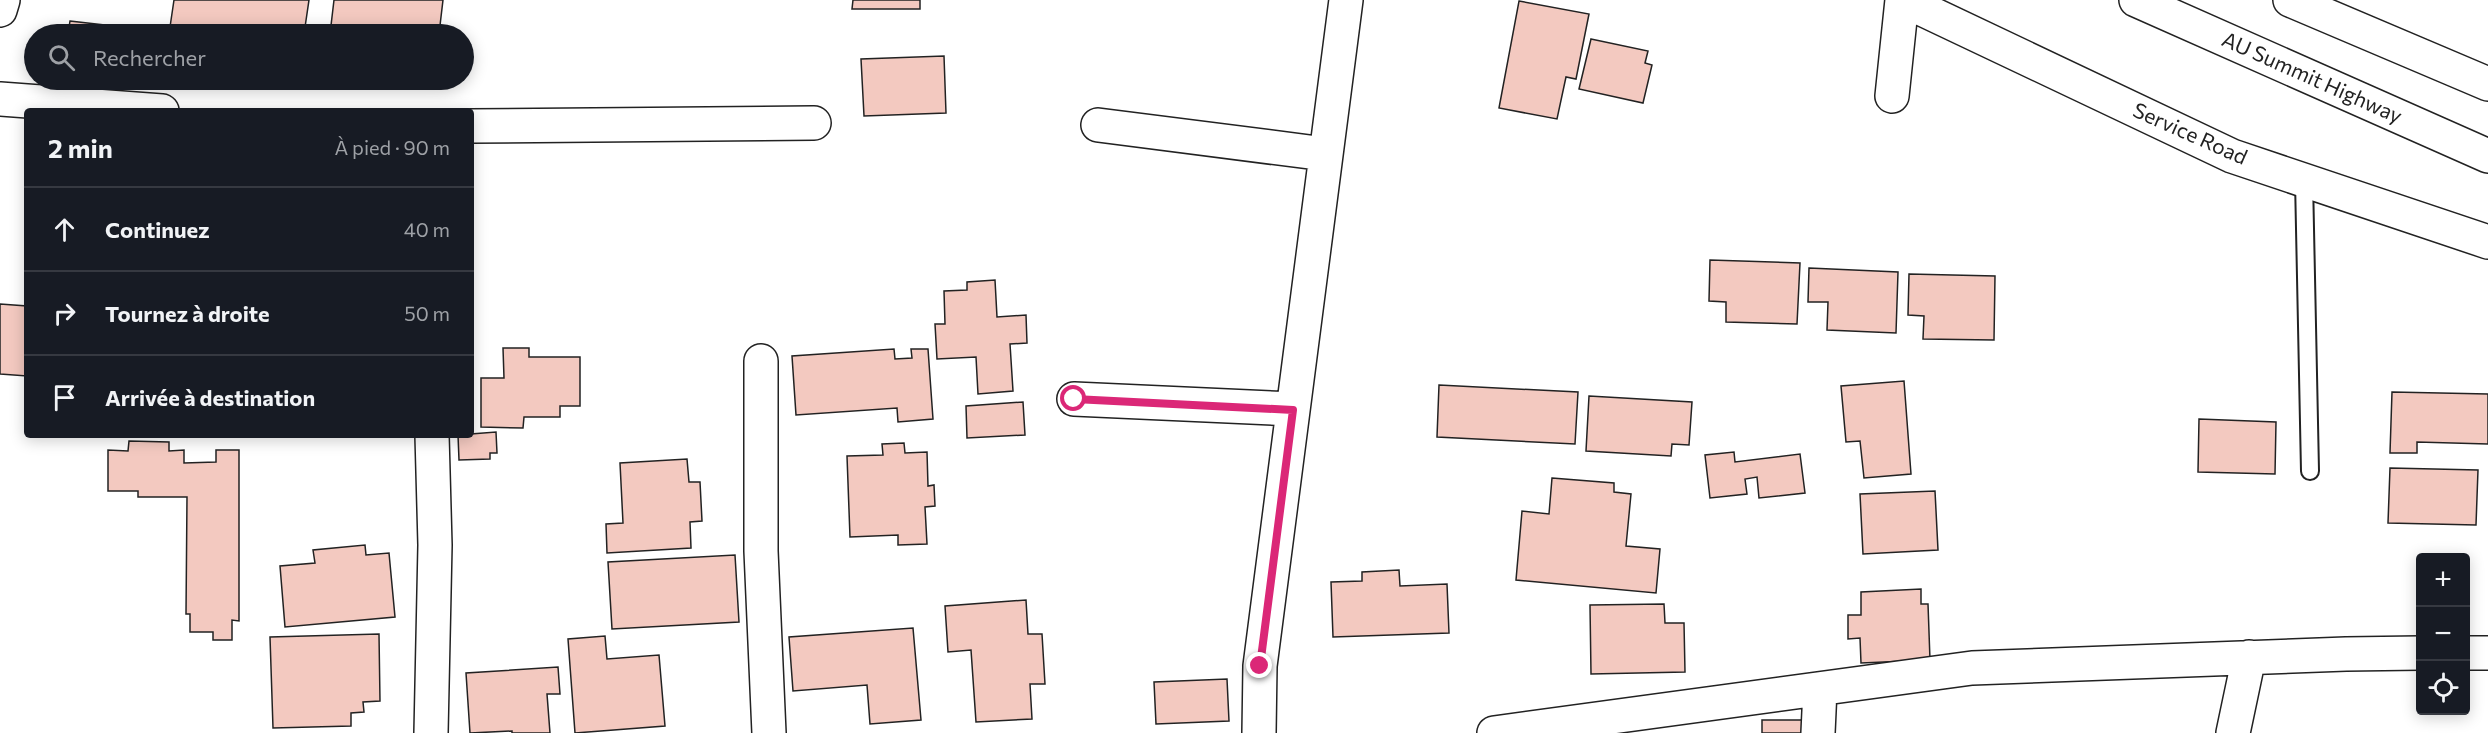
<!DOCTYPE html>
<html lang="fr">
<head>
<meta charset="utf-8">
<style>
	body { margin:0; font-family:Commissioner,sans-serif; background:#20242c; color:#f1f3f6 }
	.controls { position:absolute; right:18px; bottom:18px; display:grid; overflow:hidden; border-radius:6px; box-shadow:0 3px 15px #0003 }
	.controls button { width:54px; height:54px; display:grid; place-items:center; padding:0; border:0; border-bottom:2px solid #363941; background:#171b24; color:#f1f3f6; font:30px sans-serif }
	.stop { position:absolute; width:18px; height:18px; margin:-14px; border:4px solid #db2777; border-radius:50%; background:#fff }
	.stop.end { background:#db2777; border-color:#fff; box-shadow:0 2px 6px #0008 }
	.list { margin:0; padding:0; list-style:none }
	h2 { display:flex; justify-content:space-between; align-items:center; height:78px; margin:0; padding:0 24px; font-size:26px }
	h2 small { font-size:20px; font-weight:400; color:#9ea1a6 }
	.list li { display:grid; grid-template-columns:39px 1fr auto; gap:18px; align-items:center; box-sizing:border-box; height:84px; padding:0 24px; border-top:2px solid #363941 }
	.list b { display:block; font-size:22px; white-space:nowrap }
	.list em { font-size:20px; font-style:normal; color:#9ea1a6 }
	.icon { flex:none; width:33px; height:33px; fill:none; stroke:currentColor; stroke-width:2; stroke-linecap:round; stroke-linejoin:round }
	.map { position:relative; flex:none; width:2488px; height:733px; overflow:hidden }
	.search { position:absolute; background:#171b24; box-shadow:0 3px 15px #0003; left:24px; top:24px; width:450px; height:66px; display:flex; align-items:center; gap:15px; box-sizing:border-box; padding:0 21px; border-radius:33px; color:#9ea1a6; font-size:22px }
	.panel { position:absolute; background:#171b24; box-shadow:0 3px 15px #0003; left:24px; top:108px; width:450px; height:330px; border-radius:6px }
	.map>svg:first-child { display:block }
	.building { fill:#f3c9c0; stroke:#222; stroke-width:1.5 }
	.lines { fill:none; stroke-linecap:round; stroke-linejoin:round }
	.service-casing { stroke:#222; stroke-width:20 }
	.minor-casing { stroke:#222; stroke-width:36 }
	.primary-casing { stroke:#222; stroke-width:36 }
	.service { stroke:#fff; stroke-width:16 }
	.minor { stroke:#fff; stroke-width:33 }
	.primary { stroke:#fff; stroke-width:33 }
	.route { stroke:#db2777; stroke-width:8 }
	.labels { text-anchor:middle; stroke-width:4.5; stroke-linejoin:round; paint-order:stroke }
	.street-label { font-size:21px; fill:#222; stroke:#fff }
</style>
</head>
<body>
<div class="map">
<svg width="2488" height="733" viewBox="0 0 2488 733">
	<rect width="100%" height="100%" fill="#fff"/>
	<path class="building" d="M 174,0 L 309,0 L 304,34 L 220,34 L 170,27 Z
		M 334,0 L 443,0 L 439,34 L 417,32 L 416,34 L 386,34 L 387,28 L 373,26 L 372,34 L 330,34 Z
		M 853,0 L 920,0 L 920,9 L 852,9 Z
		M 1519,1 L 1589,14 L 1576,79 L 1566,77 L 1557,119 L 1499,108 Z
		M 70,21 L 113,26 L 112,34 L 68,34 Z
		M 1591,39 L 1648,51 L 1645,63 L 1652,65 L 1643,103 L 1579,89 Z
		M 944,56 L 946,113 L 864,116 L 861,59 Z
		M 1710,260 L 1800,263 L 1797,324 L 1726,322 L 1726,302 L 1709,301 Z
		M 1809,268 L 1898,272 L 1896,333 L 1827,330 L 1828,302 L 1808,302 Z
		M 1909,274 L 1995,276 L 1994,340 L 1923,339 L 1924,316 L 1908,315 Z
		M 995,280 L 997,317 L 1026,315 L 1027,343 L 1010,344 L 1013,391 L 978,394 L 976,357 L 937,359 L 935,324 L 945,324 L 944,291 L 967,290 L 967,282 Z
		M 0,304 L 27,306 L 27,376 L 0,374 Z
		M 503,348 L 529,348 L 529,357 L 580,357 L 580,406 L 560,406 L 560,417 L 524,417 L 523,428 L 481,427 L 481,378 L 504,378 Z
		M 894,349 L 895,359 L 912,358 L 911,349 L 928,349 L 933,419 L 898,422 L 897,408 L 796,415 L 792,356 Z
		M 1904,381 L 1911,474 L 1864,478 L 1860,441 L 1846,442 L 1841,386 Z
		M 1439,385 L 1578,392 L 1575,444 L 1437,437 Z
		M 2392,392 L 2488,394 L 2488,444 L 2417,442 L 2417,453 L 2390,453 Z
		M 1589,396 L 1692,402 L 1689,445 L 1672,444 L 1671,456 L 1586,451 Z
		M 1023,402 L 1025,435 L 967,438 L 966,406 Z
		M 2199,419 L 2276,422 L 2275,474 L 2198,472 Z
		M 496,432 L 497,453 L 490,453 L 490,459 L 459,460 L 458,435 Z
		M 129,441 L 169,442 L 169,451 L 184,450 L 184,463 L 216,462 L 216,450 L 239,450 L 239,621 L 232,620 L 232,640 L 213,640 L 213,632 L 190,632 L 190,614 L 186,614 L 187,497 L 138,497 L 138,491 L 108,491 L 108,450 L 128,451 Z
		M 904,443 L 905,453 L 927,452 L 928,486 L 934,485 L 935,506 L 925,507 L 927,544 L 898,545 L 898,535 L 850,537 L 847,456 L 883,455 L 882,444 Z
		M 1734,452 L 1735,462 L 1800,454 L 1805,493 L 1759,498 L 1757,477 L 1745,479 L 1747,494 L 1710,498 L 1705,455 Z
		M 687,459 L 689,482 L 700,482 L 702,521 L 690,522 L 691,548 L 607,553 L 606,524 L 623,523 L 620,463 Z
		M 2390,468 L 2478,470 L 2476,525 L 2388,523 Z
		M 1552,478 L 1614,483 L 1614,492 L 1631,494 L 1626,546 L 1660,549 L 1656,593 L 1516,580 L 1522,511 L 1549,514 Z
		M 1935,491 L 1938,550 L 1863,554 L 1860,494 Z
		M 365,545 L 366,555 L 389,553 L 395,617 L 285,627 L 280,566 L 315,563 L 313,550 Z
		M 735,555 L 739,622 L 612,629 L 608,562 Z
		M 1399,570 L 1400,586 L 1447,584 L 1449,633 L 1333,637 L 1331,582 L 1362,581 L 1362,572 Z
		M 1921,589 L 1921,604 L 1928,604 L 1930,660 L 1861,663 L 1860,638 L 1848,639 L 1848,615 L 1861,615 L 1861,592 Z
		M 1026,600 L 1028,634 L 1042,634 L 1045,684 L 1030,684 L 1032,719 L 976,722 L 971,650 L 948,652 L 945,606 Z
		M 1664,604 L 1665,623 L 1684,623 L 1685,672 L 1591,674 L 1590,605 Z
		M 913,628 L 921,720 L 870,724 L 867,685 L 793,691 L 789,637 Z
		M 379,634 L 380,701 L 363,702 L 364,712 L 351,713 L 351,726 L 273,728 L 270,637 Z
		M 605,636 L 607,659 L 659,655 L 665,726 L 575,733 L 568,639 Z
		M 558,667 L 560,694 L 547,694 L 550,733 L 512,733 L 512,731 L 470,733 L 466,673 Z
		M 1227,679 L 1229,721 L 1156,724 L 1154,682 Z
		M 1762,720 L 1804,720 L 1803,733 L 1762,733 Z"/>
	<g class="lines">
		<g class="service-casing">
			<path id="service" d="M 2304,180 L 2310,471"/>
		</g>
		<g class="minor-casing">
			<path id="minor" d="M 1903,0 L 2232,156 L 2488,242
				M 0,10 L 3,0
				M 1892,96 L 1902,0
				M 0,99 L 162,111
				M 1098,125 L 1325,154
				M 471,126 L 814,123
				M 761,361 L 761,551 L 769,733
				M 1074,399 L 1293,409
				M 2466,653 L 2488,653
				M 431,733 L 435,545 L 432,435
				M 1259,733 L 1260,666 L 1346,0
				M 1494,733 L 1972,668 L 2346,654 L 2420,653
				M 1818,733 L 1820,689
				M 2233,733 L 2249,657"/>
		</g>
		<g class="primary-casing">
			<path id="primary" d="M 2136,0 L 2488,156
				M 2290,0 L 2488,84"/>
		</g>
		<use href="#service" class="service"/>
		<use href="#minor" class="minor"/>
		<use href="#primary" class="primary"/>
	</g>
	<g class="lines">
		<path class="route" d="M 1074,399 L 1293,410 L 1260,666"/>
	</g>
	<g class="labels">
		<g class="street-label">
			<text transform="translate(2312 78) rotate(24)" y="7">AU Summit Highway</text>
			<text transform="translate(2190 134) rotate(24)" y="7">Service Road</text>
		</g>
	</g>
</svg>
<div class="controls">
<button>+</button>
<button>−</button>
<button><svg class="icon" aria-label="locate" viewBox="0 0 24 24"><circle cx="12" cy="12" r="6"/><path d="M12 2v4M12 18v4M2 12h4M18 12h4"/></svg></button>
</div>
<div class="stop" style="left:1074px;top:399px"></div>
<div class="stop end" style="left:1260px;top:666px"></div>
<div class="search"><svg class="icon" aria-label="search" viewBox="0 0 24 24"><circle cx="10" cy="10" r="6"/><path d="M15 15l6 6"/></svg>Rechercher</div>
<section class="panel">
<h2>2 min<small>À pied · 90 m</small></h2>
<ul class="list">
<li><svg class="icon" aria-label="ahead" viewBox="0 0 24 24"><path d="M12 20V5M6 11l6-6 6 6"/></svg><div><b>Continuez</b></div><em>40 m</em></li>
<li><svg class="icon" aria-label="right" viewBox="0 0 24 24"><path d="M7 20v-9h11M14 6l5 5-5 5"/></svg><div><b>Tournez à droite</b></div><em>50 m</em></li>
<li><svg class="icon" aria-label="arrive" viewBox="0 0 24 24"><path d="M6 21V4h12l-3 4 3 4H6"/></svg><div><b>Arrivée à destination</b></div></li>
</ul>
</section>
</div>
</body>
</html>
